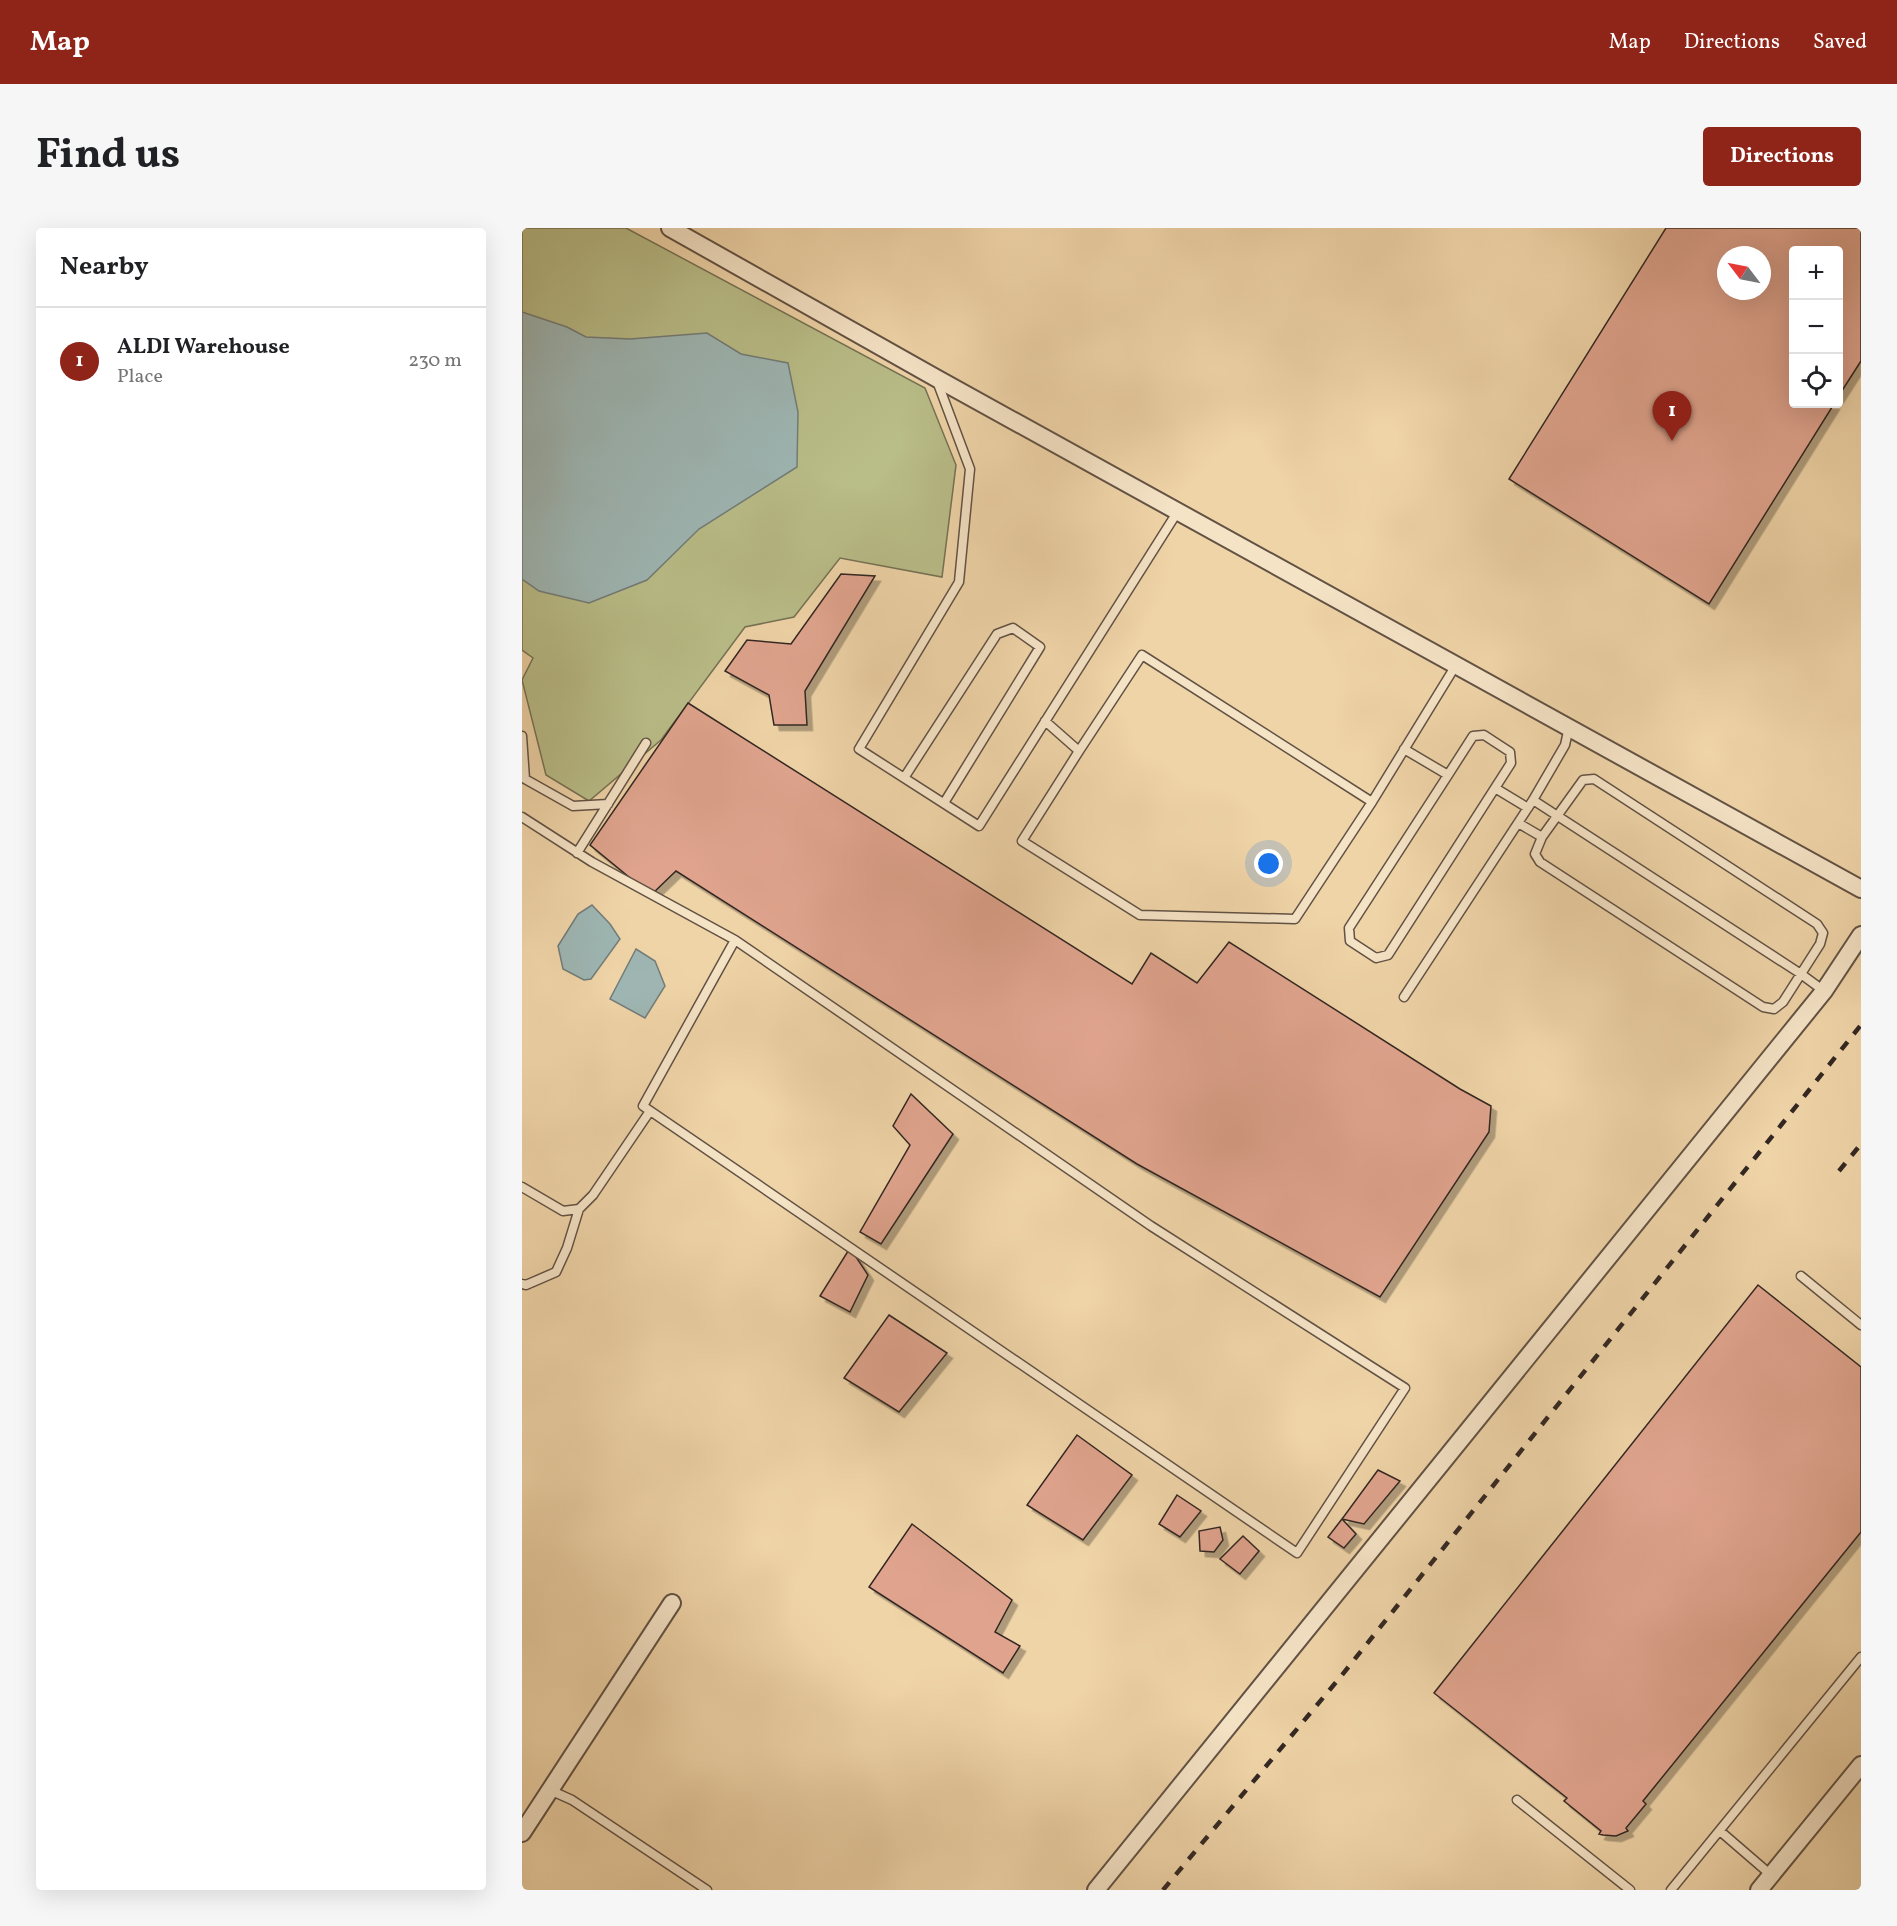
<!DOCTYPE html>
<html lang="en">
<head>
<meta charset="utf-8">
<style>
	body { margin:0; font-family:Vollkorn,serif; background:#f6f6f6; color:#202124 }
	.controls { position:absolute; right:18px; top:18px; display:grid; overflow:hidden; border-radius:6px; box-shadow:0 6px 24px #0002 }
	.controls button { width:54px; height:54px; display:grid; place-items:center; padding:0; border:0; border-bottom:2px solid #e0e0e0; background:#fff; color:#202124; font:30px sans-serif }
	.compass { position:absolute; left:1195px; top:18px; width:54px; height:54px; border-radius:50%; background:#fff; box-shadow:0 6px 24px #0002; rotate:302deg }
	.you { position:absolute; left:747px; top:636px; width:21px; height:21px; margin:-15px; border:4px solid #fff; border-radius:50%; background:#1a73e8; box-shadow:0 0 0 9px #1a73e833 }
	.badge { display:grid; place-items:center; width:39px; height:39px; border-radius:50%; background:#8f2418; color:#fff; font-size:20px; font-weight:700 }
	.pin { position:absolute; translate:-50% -50px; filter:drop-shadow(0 2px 3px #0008) }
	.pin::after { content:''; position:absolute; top:32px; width:21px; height:18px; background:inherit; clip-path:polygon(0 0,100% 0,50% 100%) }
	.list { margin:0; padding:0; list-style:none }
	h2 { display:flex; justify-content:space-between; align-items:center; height:78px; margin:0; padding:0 24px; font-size:26px }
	h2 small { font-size:20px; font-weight:400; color:#757577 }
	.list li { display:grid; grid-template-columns:39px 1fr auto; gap:18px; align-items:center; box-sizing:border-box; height:108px; padding:0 24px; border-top:2px solid #e0e0e0 }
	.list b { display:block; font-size:22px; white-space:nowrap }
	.list p { margin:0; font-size:20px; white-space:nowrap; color:#757577 }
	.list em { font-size:20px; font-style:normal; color:#757577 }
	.icon { flex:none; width:33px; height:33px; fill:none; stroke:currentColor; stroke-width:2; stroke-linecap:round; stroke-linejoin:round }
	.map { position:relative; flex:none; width:1339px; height:1662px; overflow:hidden; border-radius:6px }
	header { display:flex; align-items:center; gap:36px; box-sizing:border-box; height:84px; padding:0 30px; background:#8f2418; color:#fff }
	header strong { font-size:28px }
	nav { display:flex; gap:33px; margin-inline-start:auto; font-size:21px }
	.intro { display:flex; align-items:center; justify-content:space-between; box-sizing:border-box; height:144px; padding:0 36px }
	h1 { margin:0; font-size:42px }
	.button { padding:15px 27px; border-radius:6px; background:#8f2418; color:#fff; font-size:21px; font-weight:700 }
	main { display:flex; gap:36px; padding:0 36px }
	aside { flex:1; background:#fff; border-radius:6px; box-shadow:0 6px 24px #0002 }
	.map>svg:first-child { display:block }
	.green { fill:#b9bd88; stroke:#767255; stroke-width:1.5 }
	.water { fill:#9eb6b3; stroke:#737d79; stroke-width:1.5 }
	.building { fill:#e0a48e; stroke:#332722; stroke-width:1.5; fill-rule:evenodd; filter:url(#shadow) }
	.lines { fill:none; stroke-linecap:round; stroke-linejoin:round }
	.lane-casing { stroke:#625244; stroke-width:11 }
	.street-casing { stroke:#625244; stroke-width:20 }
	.lane { stroke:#f5e3c6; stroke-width:8 }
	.street { stroke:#f5e3c6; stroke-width:16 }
	.rail { stroke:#332722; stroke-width:4.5; stroke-dasharray:10 10; stroke-linecap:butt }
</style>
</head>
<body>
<header>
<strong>Map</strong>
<nav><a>Map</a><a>Directions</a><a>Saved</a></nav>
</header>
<div class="intro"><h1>Find us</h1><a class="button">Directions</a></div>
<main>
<aside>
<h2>Nearby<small></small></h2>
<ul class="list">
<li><span class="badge">1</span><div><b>ALDI Warehouse</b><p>Place</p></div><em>230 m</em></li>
</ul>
</aside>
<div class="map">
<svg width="1339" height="1662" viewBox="0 0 1339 1662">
	<defs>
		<filter id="shadow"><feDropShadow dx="5.5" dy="5.5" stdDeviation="0" flood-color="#0004"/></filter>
	</defs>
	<rect width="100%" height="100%" fill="#efd4a8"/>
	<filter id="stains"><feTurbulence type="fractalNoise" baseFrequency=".00333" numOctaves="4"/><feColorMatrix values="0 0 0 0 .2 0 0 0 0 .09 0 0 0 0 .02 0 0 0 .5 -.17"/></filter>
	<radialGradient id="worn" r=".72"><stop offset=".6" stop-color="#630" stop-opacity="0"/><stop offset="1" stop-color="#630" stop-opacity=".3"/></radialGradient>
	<path class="green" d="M 0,0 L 104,0 L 403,160 L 434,237 L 420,349 L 318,330 L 272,389 L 223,399 L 139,512 L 67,573 L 24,547 L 0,452 L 11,430 L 0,422 Z"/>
	<path class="water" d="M 0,84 L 45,99 L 64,109 L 108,111 L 185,105 L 219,126 L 266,135 L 276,184 L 275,239 L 177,301 L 125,352 L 67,375 L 17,363 L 0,351 Z
		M 70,677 L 88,696 L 98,711 L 69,751 L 62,752 L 41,741 L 36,718 L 56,686 Z
		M 114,721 L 133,733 L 143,758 L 123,790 L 88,771 Z"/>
	<path class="building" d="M 1144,0 L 1339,0 L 1339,133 L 1316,169 L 1316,22 L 1272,22 L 1272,176 L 1312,176 L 1187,376 L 987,251 ZM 1204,27 L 1240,27 L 1240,63 L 1204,63 Z
		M 319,346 L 353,348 L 283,463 L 285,497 L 252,497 L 247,467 L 203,443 L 225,412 L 269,416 Z
		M 166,475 L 610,756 L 629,725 L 675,755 L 707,714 L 938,861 L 969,878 L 967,904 L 858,1069 L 615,936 L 154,643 L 129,667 L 68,617 Z
		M 389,866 L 431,906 L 359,1016 L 338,1004 L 388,917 L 371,898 Z
		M 328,1020 L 346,1047 L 328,1084 L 298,1068 Z
		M 1236,1057 L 1339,1139 L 1339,1304 L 1121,1573 L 1124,1576 L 1104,1600 L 1106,1603 L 1094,1608 L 1081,1607 L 1077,1606 L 1079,1603 L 1042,1573 L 1045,1570 L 912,1465 Z
		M 367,1087 L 425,1125 L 377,1184 L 322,1150 Z
		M 555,1207 L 610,1247 L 561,1312 L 505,1277 Z
		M 856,1242 L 878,1253 L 842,1296 L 820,1291 Z
		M 655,1267 L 679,1283 L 658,1309 L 637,1296 Z
		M 820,1291 L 834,1306 L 822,1320 L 806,1309 Z
		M 390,1296 L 490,1372 L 473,1404 L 498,1418 L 481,1445 L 347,1359 Z
		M 698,1299 L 701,1312 L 692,1324 L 678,1323 L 677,1303 Z
		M 721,1308 L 737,1323 L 718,1346 L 698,1331 Z"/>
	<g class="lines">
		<g class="lane-casing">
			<path id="lane" d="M 415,153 L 448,241 L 437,354 L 337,521 L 457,598 L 656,283
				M 523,493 L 557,523 L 500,613 L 618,687 L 773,691 L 850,574 L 934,437
				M 0,508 L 3,551 L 0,548
				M 882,521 L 926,547 L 827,700 L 828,713 L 854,730 L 866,727 L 989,535 L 988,524 L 962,507 L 951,508 L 926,547
				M 557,523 L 620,427 L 850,574
				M 382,550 L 475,406 L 491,400 L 518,419 L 422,575
				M 3,551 L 51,578 L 86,576
				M 973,560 L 1006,580
				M 1011,572 L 1279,746 L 1302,763
				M 0,589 L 70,634 L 213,712 L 629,998 L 883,1160 L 775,1325 L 121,878 L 213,712
				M 996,595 L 1020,609 L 1013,626 L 1018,634 L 1241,779 L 1252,781 L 1261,774 L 1298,716 L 1301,705 L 1295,696 L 1072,551 L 1061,552 L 1020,609
				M 55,625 L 124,515
				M 882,769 L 1011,572 L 1043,517 L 1047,499
				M 0,959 L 41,983 L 57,981 L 71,967 L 128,883
				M 1279,1048 L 1339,1097
				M 0,1056 L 4,1057 L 34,1044 L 45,1020 L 57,981
				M 26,1565 L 30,1563 L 50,1572 L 185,1662
				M 995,1572 L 1108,1662
				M 1198,1603 L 1249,1647
				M 1149,1662 L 1339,1429"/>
		</g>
		<g class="street-casing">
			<path id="street" d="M 148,0 L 414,150 L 1339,661
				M 0,1605 L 150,1375
				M 574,1662 L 1302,763 L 1339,707
				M 1237,1662 L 1339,1537"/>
		</g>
		<use href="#lane" class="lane"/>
		<use href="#street" class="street"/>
		<path class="rail" d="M 1317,943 L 1339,916
			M 641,1662 L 820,1447 L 1339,797"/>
	</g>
	<rect width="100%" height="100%" filter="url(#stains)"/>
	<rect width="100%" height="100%" fill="url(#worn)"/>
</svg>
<div class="controls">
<button>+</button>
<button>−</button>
<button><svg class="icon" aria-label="locate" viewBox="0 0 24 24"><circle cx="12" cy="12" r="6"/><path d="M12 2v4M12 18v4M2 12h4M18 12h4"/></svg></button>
</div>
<svg class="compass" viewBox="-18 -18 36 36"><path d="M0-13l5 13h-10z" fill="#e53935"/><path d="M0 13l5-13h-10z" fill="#757577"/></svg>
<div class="you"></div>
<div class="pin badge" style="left:1150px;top:213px">1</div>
</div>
</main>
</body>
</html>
